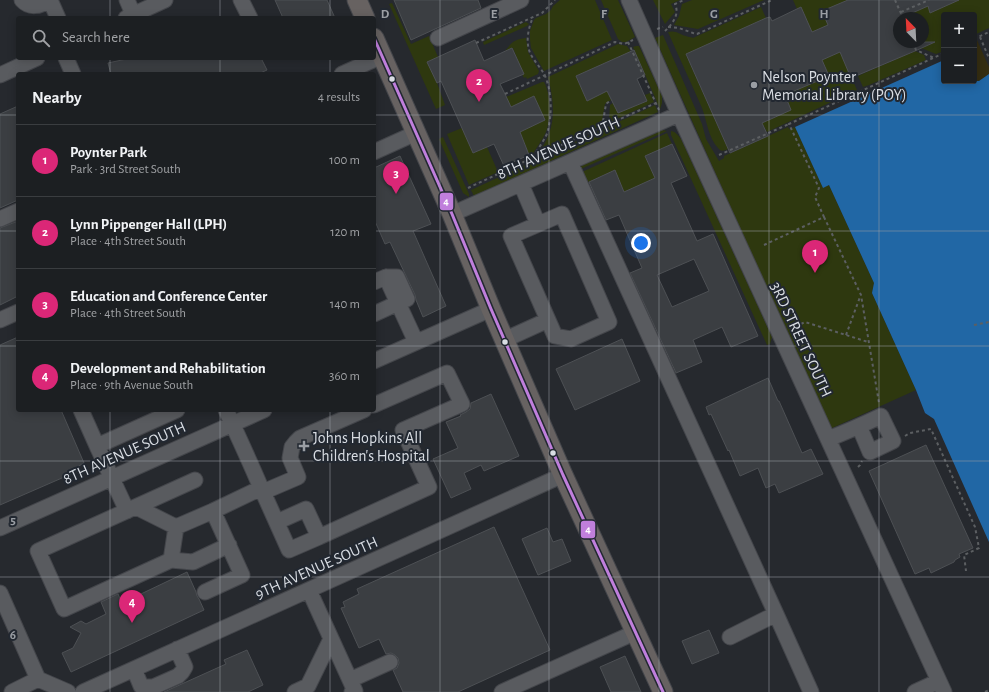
<!DOCTYPE html>
<html lang="en">
<head>
<meta charset="utf-8">
<style>
	body { margin:0; font-family:"Alegreya Sans",sans-serif; background:#25272a; color:#f1f3f6 }
	.controls { position:absolute; right:12px; top:12px; display:grid; overflow:hidden; border-radius:4px; box-shadow:0 2px 10px #0003 }
	.controls button { width:36px; height:36px; display:grid; place-items:center; padding:0; border:0; border-bottom:1px solid #3a3d40; background:#1c1f22; color:#f1f3f6; font:20px sans-serif }
	.compass { position:absolute; left:893px; top:12px; width:36px; height:36px; border-radius:50%; background:#1c1f22; box-shadow:0 2px 10px #0003; rotate:336deg }
	.you { position:absolute; left:641px; top:243px; width:14px; height:14px; margin:-10px; border:3px solid #fff; border-radius:50%; background:#1a73e8; box-shadow:0 0 0 6px #1a73e833 }
	.badge { display:grid; place-items:center; width:26px; height:26px; border-radius:50%; background:#db2777; color:#fff; font-size:13px; font-weight:700 }
	.pin { position:absolute; translate:-50% -33px; filter:drop-shadow(0 1px 2px #0008) }
	.pin::after { content:''; position:absolute; top:21px; width:14px; height:12px; background:inherit; clip-path:polygon(0 0,100% 0,50% 100%) }
	.list { margin:0; padding:0; list-style:none }
	h2 { display:flex; justify-content:space-between; align-items:center; height:52px; margin:0; padding:0 16px; font-size:17px }
	h2 small { font-size:13px; font-weight:400; color:#a0a2a5 }
	.list li { display:grid; grid-template-columns:26px 1fr auto; gap:12px; align-items:center; box-sizing:border-box; height:72px; padding:0 16px; border-top:1px solid #3a3d40 }
	.list b { display:block; font-size:15px; white-space:nowrap }
	.list p { margin:0; font-size:13px; white-space:nowrap; color:#a0a2a5 }
	.list em { font-size:13px; font-style:normal; color:#a0a2a5 }
	.icon { flex:none; width:22px; height:22px; fill:none; stroke:currentColor; stroke-width:2; stroke-linecap:round; stroke-linejoin:round }
	.map { position:relative; flex:none; width:989px; height:692px; overflow:hidden }
	.search { position:absolute; background:#1c1f22; box-shadow:0 2px 10px #0003; left:16px; top:16px; width:360px; height:44px; display:flex; align-items:center; gap:10px; box-sizing:border-box; padding:0 14px; border-radius:4px; color:#a0a2a5; font-size:15px }
	.panel { position:absolute; background:#1c1f22; box-shadow:0 2px 10px #0003; left:16px; top:72px; width:360px; height:340px; border-radius:4px }
	.map>svg:first-child { display:block }
	.green { fill:#2e380f }
	.sand { fill:#352e12 }
	.water { fill:#2167a5 }
	.building { fill:#3b3e42; stroke:#4d5054; fill-rule:evenodd }
	.lines { fill:none; stroke-linecap:round; stroke-linejoin:round }
	.minor-casing { stroke:#44464b; stroke-width:17 }
	.major-casing { stroke:#44464b; stroke-width:21 }
	.path { stroke:#5c5f62; stroke-width:2; stroke-dasharray:3 3; stroke-linecap:butt }
	.minor { stroke:#595b5f; stroke-width:15 }
	.major { stroke:#676261; stroke-width:19 }
	.bus-1-casing { stroke:#222831; stroke-width:6 }
	.bus-1 { stroke:#c07fdc; stroke-width:3 }
	.grid { fill:none; stroke:#9a9ea4; stroke-width:1; stroke-opacity:0.55 }
	.bus-dot { fill:#d9dde3; stroke:#222831; stroke-width:1.5 }
	.poi-dot { fill:#9a9ea4; stroke:#222831; stroke-width:1.5 }
	.labels { text-anchor:middle; stroke-width:4; stroke-linejoin:round; paint-order:stroke }
	.poi-label { font-size:16px; fill:#d9dde3; stroke:#222831; text-anchor:start }
	.street-label { font-size:16px; fill:#d9dde3; stroke:#222831 }
	.grid-label { font-size:13px; text-anchor:middle; font-weight:bold; fill:#9a9ea4; stroke:#222831; stroke-width:4; stroke-linejoin:round; paint-order:stroke }
	.line-badge { stroke:#222831; stroke-width:1.5 }
	.badge-label { font-size:11px; text-anchor:middle; font-weight:bold; fill:#fff }
</style>
</head>
<body>
<div class="map">
<svg width="989" height="692" viewBox="0 0 989 692">
	<rect width="100%" height="100%" fill="#26292e"/>
	<path class="green" d="M 560,0 L 595,0 L 612,40 L 544,71 L 531,48 L 530,40 L 530,31 L 534,20 L 536,18 L 546,14 L 551,10 L 553,6 Z
		M 601,0 L 618,0 L 635,37 L 626,42 L 622,42 L 618,39 Z
		M 653,0 L 680,0 L 671,4 L 675,12 L 665,24 Z
		M 692,0 L 764,0 L 698,29 L 674,25 L 679,16 L 682,4 Z
		M 793,0 L 848,0 L 823,11 L 828,25 L 812,32 L 801,7 L 797,9 Z
		M 950,0 L 989,0 L 989,28 L 974,35 L 974,15 L 944,15 L 944,51 L 936,54 L 921,48 L 923,42 L 923,18 L 911,18 L 908,11 L 920,5 L 922,9 L 928,6 L 930,12 Z
		M 392,3 L 411,44 L 429,36 L 438,57 L 427,62 L 437,83 L 445,105 L 436,109 L 389,4 Z
		M 761,7 L 766,18 L 686,55 L 728,149 C 724,151 721,152 718,148 C 708,137 707,121 702,108 C 691,83 679,57 668,32 C 676,30 679,34 686,36 C 686,37 693,37 693,38 Z
		M 526,22 L 529,24 L 527,26 L 484,45 L 483,42 Z
		M 663,35 L 702,124 L 706,139 L 719,161 L 724,158 L 724,156 L 788,127 L 789,129 L 795,127 L 823,188 L 829,185 L 874,283 L 872,293 L 916,390 L 830,429 L 655,38 Z
		M 526,38 L 528,52 L 539,71 L 538,74 L 527,79 L 526,77 L 524,78 L 522,74 L 523,73 L 513,48 L 505,51 C 512,42 515,39 526,38 Z
		M 618,44 L 627,46 L 631,52 L 576,76 L 587,101 L 607,91 L 611,100 L 605,104 L 601,126 L 537,154 C 557,131 555,105 548,77 Z
		M 636,46 L 639,46 L 662,96 L 662,103 L 660,109 L 633,47 Z
		M 915,51 L 924,55 L 926,60 L 869,85 L 863,87 L 858,76 Z
		M 840,52 L 857,90 L 767,132 L 762,123 L 791,110 L 785,95 L 829,76 L 822,60 Z
		M 542,82 L 544,82 C 551,94 551,119 546,132 C 542,141 536,148 531,157 L 529,155 L 520,132 L 545,120 L 534,97 L 511,107 L 506,97 Z
		M 650,93 L 654,102 L 610,122 L 609,120 L 610,105 L 613,103 L 618,113 L 647,101 L 645,95 Z
		M 655,105 L 658,112 L 474,196 L 471,190 Z
		M 462,128 L 473,153 L 487,147 L 498,172 L 469,185 L 447,134 Z
		M 662,130 L 667,131 L 581,169 L 581,166 L 585,164 Z
		M 671,131 C 676,132 678,135 681,139 L 772,337 L 770,344 L 767,345 L 671,135 Z
		M 667,133 L 672,144 L 645,156 L 655,178 L 624,192 L 615,170 L 586,183 L 582,172 Z
		M 443,137 L 469,194 L 469,197 L 463,193 L 439,139 Z"/>
	<path class="sand" d="M 977,40 L 989,67 L 989,74 L 979,81 L 971,81 L 974,81 L 974,42 Z"/>
	<path class="water" d="M 944,60 L 944,81 L 979,81 L 989,74 L 989,542 L 934,419 L 925,413 L 916,390 L 872,293 L 874,283 L 829,185 L 823,188 L 795,127 Z"/>
	<path class="building" d="M 275,0 L 327,0 L 335,18 L 283,18 Z
		M 394,0 L 478,0 L 481,8 L 411,40 Z
		M 848,0 L 959,0 L 930,13 L 928,6 L 910,14 L 911,18 L 899,18 L 899,42 L 935,42 L 915,51 L 851,78 L 840,52 L 822,60 L 829,76 L 785,95 L 791,110 L 762,123 L 768,136 L 730,153 L 686,54 L 766,18 L 770,17 L 772,21 L 801,7 L 812,32 L 828,25 L 822,11 Z
		M 475,40 L 484,61 L 512,48 L 524,74 L 500,84 L 505,94 L 511,107 L 534,96 L 545,120 L 520,132 L 529,155 L 504,166 L 494,144 L 473,153 L 441,81 L 437,83 L 427,62 Z
		M 634,50 L 645,75 L 637,79 L 647,101 L 618,113 L 607,91 L 587,101 L 576,76 Z
		M 131,58 L 261,58 L 267,70 L 258,74 L 111,74 L 108,63 Z
		M 18,106 L 18,200 L 0,208 L 0,114 Z
		M 672,144 L 687,176 L 671,183 L 697,241 L 713,234 L 758,336 L 731,347 L 722,327 L 693,340 L 702,362 L 676,373 L 630,273 L 642,268 L 619,215 L 606,220 L 589,182 L 615,170 L 624,192 L 655,178 L 645,156 ZM 694,259 L 709,291 L 672,307 L 657,275 Z
		M 400,156 L 431,224 L 413,231 L 446,306 L 423,317 L 416,300 L 415,295 L 390,242 L 385,244 L 374,219 L 374,168 Z
		M 18,221 L 18,296 L 0,305 L 0,228 Z
		M 18,337 L 18,410 L 61,410 L 84,463 L 77,467 L 78,471 L 0,505 L 0,345 Z
		M 622,339 L 640,381 L 575,410 L 556,369 Z
		M 768,378 L 778,401 L 779,401 L 802,453 L 811,449 L 823,474 L 779,493 L 775,484 L 766,488 L 758,468 L 740,476 L 729,450 L 728,451 L 711,414 L 709,415 L 706,407 Z
		M 491,394 L 519,456 L 484,471 L 481,465 L 464,473 L 471,489 L 451,498 L 433,459 L 458,448 L 446,422 L 461,416 L 460,415 L 466,412 L 470,409 L 471,403 Z
		M 926,445 L 973,548 L 959,554 L 960,557 L 955,560 L 954,562 L 931,573 L 929,568 L 915,574 L 869,471 Z
		M 494,527 L 550,650 L 458,692 L 403,692 L 393,670 L 397,668 L 399,663 L 398,658 L 395,655 L 391,653 L 386,654 L 379,639 L 359,648 L 341,608 L 345,607 L 343,602 L 359,594 L 357,589 Z
		M 547,528 L 553,542 L 562,539 L 571,561 L 538,575 L 522,539 Z
		M 187,572 L 196,592 L 197,596 L 199,599 L 204,610 L 71,672 L 62,653 L 73,648 L 81,633 L 70,627 L 81,621 L 86,624 L 106,614 L 101,602 L 118,594 L 122,603 Z
		M 709,630 L 719,653 L 692,664 L 682,641 Z
		M 247,650 L 263,685 L 248,692 L 164,692 L 226,664 L 224,660 Z
		M 625,656 L 641,692 L 611,692 L 600,667 Z"/>
	<g class="lines">
		<g class="minor-casing">
			<path id="minor" d="M 22,0 C 29,8 40,7 48,0
				M 50,0 L 58,18
				M 127,0 L 133,14
				M 241,0 L 250,18
				M 629,0 L 679,114 L 944,692
				M 126,18 L 165,0
				M 438,38 L 521,0
				M 66,58 L 73,74
				M 342,74 L 382,56
				M 0,75 L 37,58
				M 374,152 L 416,133
				M 570,162 L 776,614 L 730,637
				M 521,184 L 538,224
				M 452,214 L 679,114
				M 0,219 L 18,211
				M 374,282 L 386,277 L 398,303 L 407,299 L 397,277 L 386,277
				M 374,314 L 398,303 L 416,342
				M 0,320 L 18,312
				M 504,340 L 548,320 L 511,236 L 562,214 L 609,322 L 571,339 L 555,336 L 548,320
				M 374,361 L 491,309
				M 81,410 L 97,446 L 177,410
				M 226,410 C 238,436 250,462 261,488 L 263,492 L 289,550 L 319,537 L 306,509 L 277,522
				M 828,439 C 846,432 864,424 881,416 L 893,441 L 870,452 L 859,426
				M 97,446 L 127,511
				M 263,492 L 298,477 L 290,458 L 292,447 L 296,442 L 300,438 L 364,410
				M 136,507 L 176,527 L 171,560 L 64,609 L 38,551 L 195,480
				M 213,511 L 261,488
				M 176,527 L 213,511 L 242,575 L 205,592
				M 0,528 L 264,410
				M 319,537 L 429,487 L 403,430 L 462,404 L 447,373 L 374,405
				M 171,560 L 193,562 L 229,545
				M 309,590 L 355,691 L 352,692
				M 0,593 L 38,679
				M 776,614 L 811,692
				M 134,669 L 141,686 L 147,687 L 153,687 L 178,676 L 182,672 L 185,667 L 177,649
				M 38,679 L 68,692
				M 350,680 L 390,662
				M 12,692 L 38,679
				M 83,692 L 563,475
				M 295,692 L 308,686 L 331,639
				M 502,692 L 636,632
				M 915,692 L 939,681"/>
		</g>
		<g class="major-casing">
			<path id="major" d="M 357,0 L 365,18
				M 374,38 L 452,214 L 491,309 L 563,475 L 663,692"/>
		</g>
		<path class="path" d="M 895,0 L 903,18
			M 901,12 L 929,0
			M 668,27 L 679,28 L 693,33 L 697,34 L 772,0
			M 657,29 L 663,27
			M 665,31 C 672,24 680,15 675,4 L 684,0
			M 980,37 L 989,58
			M 974,39 L 989,32
			M 628,42 L 659,110
			M 913,42 L 916,50 L 934,58
			M 476,43 L 542,13 L 555,0
			M 505,94 L 615,42 L 624,44 L 633,40
			M 602,127 L 606,104 L 611,100
			M 719,155 L 789,124
			M 533,157 C 537,150 547,137 548,130 C 552,113 552,92 545,76 C 541,68 535,62 531,55 C 525,43 528,29 533,17
			M 468,188 L 532,158 L 656,103
			M 824,217 L 861,295 L 879,403
			M 764,245 L 824,217 L 815,197 L 819,188 L 789,124 L 944,53
			M 801,324 L 805,322 L 868,342
			M 974,325 L 989,322
			M 846,335 L 860,297
			M 905,436 L 910,433 L 931,429 L 975,527 L 979,548 L 964,555 L 966,571
			M 858,467 L 860,465 L 862,461
			M 985,692 L 989,690"/>
		<use href="#minor" class="minor"/>
		<use href="#major" class="major"/>
		<g class="bus-1-casing">
			<path id="bus-1" d="M 374,38 L 452,214 L 491,309 L 563,475 L 663,692"/>
		</g>
		<use href="#bus-1" class="bus-1"/>
	</g>
	<path class="grid" d="M 110,0 L 110,18M 220,0 L 220,18M 330,0 L 330,18M 440,0 L 440,692M 549,0 L 549,692M 659,0 L 659,692M 769,0 L 769,692M 879,0 L 879,692M 110,58 L 110,74M 220,58 L 220,74M 330,58 L 330,74M 0,115 L 18,115M 374,115 L 989,115M 0,231 L 18,231M 374,231 L 989,231M 0,346 L 18,346M 374,346 L 989,346M 110,410 L 110,692M 220,410 L 220,692M 330,410 L 330,692M 0,461 L 989,461M 0,577 L 989,577"/>
	<g class="bus-dot">
		<circle cx="392" cy="79" r="3.5"/>
		<circle cx="505" cy="342" r="3.5"/>
		<circle cx="553" cy="453" r="3.5"/>
	</g>
	<g class="poi-dot">
		<circle cx="754" cy="85" r="4"/>
		<path d="M302 440h4v4h4v4h-4v4h-4v-4h-4v-4h4z"/>
	</g>
	<g class="labels">
		<g class="poi-label">
			<text x="762" y="82">Nelson Poynter<tspan x="762" dy="18">Memorial Library (POY)</tspan></text>
			<text x="313" y="443">Johns Hopkins All<tspan x="313" dy="18">Children's Hospital</tspan></text>
		</g>
		<g class="street-label">
			<text transform="translate(558 147) rotate(-24)" y="6">8TH AVENUE SOUTH</text>
			<text transform="translate(802 339) rotate(65)" y="6">3RD STREET SOUTH</text>
			<text transform="translate(124 452) rotate(-24)" y="6">8TH AVENUE SOUTH</text>
			<text transform="translate(316 567) rotate(-24)" y="6">9TH AVENUE SOUTH</text>
		</g>
	</g>
	<g class="grid-label">
		<text x="385" y="18">D</text>
		<text x="494" y="18">E</text>
		<text x="604" y="18">F</text>
		<text x="714" y="18">G</text>
		<text x="824" y="18">H</text>
		<text x="13" y="524">5</text>
		<text x="13" y="639">6</text>
	</g>
	<g class="line-badge">
		<rect x="439" y="192" width="15" height="19" rx="4" fill="#c07fdc"/>
		<rect x="580" y="520" width="16" height="19" rx="4" fill="#c07fdc"/>
	</g>
	<g class="badge-label">
		<text x="446" y="205">4</text>
		<text x="588" y="533">4</text>
	</g>
</svg>
<div class="controls">
<button>+</button>
<button>−</button>
</div>
<svg class="compass" viewBox="-18 -18 36 36"><path d="M0-13l5 13h-10z" fill="#e53935"/><path d="M0 13l5-13h-10z" fill="#a0a2a5"/></svg>
<div class="you"></div>
<div class="pin badge" style="left:815px;top:273px">1</div>
<div class="pin badge" style="left:479px;top:102px">2</div>
<div class="pin badge" style="left:396px;top:194px">3</div>
<div class="pin badge" style="left:132px;top:623px">4</div>
<div class="search"><svg class="icon" aria-label="search" viewBox="0 0 24 24"><circle cx="10" cy="10" r="6"/><path d="M15 15l6 6"/></svg>Search here</div>
<section class="panel">
<h2>Nearby<small>4 results</small></h2>
<ul class="list">
<li><span class="badge">1</span><div><b>Poynter Park</b><p>Park · 3rd Street South</p></div><em>100 m</em></li>
<li><span class="badge">2</span><div><b>Lynn Pippenger Hall (LPH)</b><p>Place · 4th Street South</p></div><em>120 m</em></li>
<li><span class="badge">3</span><div><b>Education and Conference Center</b><p>Place · 4th Street South</p></div><em>140 m</em></li>
<li><span class="badge">4</span><div><b>Development and Rehabilitation</b><p>Place · 9th Avenue South</p></div><em>360 m</em></li>
</ul>
</section>
</div>
</body>
</html>
